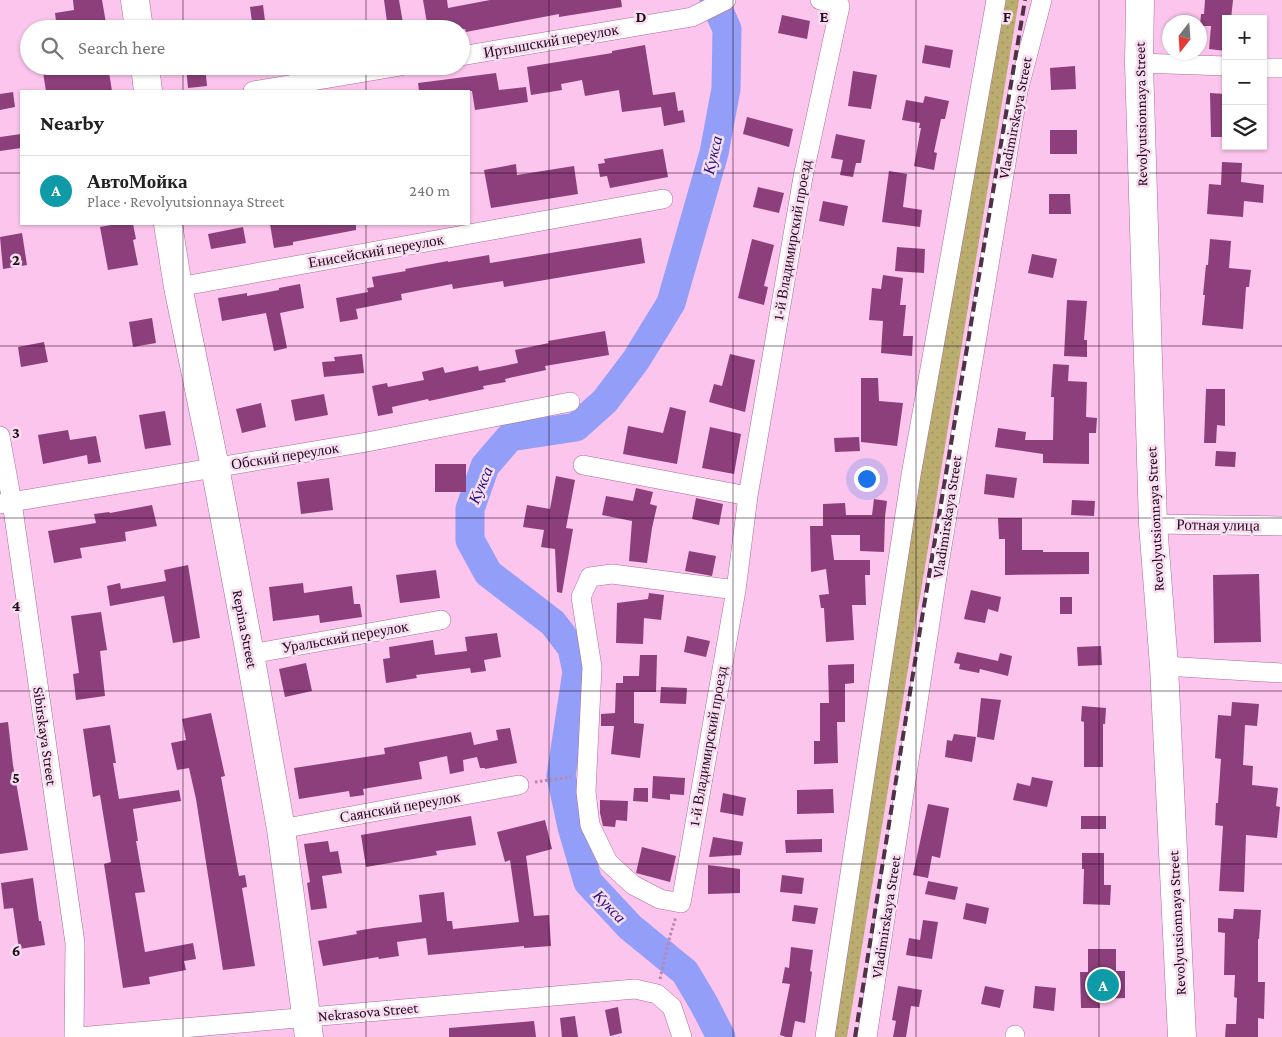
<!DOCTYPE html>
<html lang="en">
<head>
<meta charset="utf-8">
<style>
	body { margin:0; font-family:"Crimson Pro",serif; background:#f2f2f2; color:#222 }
	.controls { position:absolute; right:15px; top:15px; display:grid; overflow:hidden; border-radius:0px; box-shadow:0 1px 4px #0004 }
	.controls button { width:45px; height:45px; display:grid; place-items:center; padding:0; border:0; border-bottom:1px solid #e0e0e0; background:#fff; color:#222; font:25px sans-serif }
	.compass { position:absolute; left:1162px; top:15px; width:45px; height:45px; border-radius:50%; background:#fff; box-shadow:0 1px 4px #0004; rotate:197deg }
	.you { position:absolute; left:866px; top:478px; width:18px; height:18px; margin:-12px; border:4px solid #fff; border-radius:50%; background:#1a73e8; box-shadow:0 0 0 8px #1a73e833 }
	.badge { display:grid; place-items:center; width:32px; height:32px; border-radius:50%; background:#db2777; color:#fff; font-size:16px; font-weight:700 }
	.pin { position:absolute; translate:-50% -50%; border:2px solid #fff; box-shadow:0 1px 5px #0006 }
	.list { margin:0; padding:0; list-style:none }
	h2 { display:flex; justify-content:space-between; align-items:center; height:65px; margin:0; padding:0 20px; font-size:21px }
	h2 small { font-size:16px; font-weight:400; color:#767676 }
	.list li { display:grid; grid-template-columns:32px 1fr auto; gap:15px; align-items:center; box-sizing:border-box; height:70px; padding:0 20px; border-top:1px solid #e0e0e0 }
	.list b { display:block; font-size:19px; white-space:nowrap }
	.list p { margin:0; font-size:16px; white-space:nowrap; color:#767676 }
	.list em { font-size:16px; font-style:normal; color:#767676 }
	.icon { flex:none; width:28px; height:28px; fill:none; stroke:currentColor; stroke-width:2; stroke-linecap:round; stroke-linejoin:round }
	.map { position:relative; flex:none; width:1282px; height:1037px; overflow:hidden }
	.search { position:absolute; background:#fff; box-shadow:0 1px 4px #0004; left:20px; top:20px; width:450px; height:55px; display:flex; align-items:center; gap:12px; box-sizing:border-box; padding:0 18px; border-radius:28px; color:#767676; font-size:19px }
	.panel { position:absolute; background:#fff; box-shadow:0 1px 4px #0004; left:20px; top:90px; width:450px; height:135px; border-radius:0px }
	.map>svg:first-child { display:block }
	.grass { fill:url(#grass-dots) }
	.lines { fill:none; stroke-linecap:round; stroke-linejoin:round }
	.river { stroke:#929ef7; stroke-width:29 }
	.building { fill:#8c3f7b }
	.street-casing { stroke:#ab6c9a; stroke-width:20 }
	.secondary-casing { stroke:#ab6c9a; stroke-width:29 }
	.path { stroke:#b789ab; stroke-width:3; stroke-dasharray:2.5 2.5; stroke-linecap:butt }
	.street { stroke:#fff; stroke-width:19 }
	.secondary { stroke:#fff; stroke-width:28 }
	.rail { stroke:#4f3148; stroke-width:4; stroke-dasharray:10 5; stroke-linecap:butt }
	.grid { fill:none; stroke:#220a1d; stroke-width:1; stroke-opacity:0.55 }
	.labels { text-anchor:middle; stroke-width:5; stroke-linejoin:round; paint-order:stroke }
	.street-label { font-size:15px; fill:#220a1d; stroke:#f8dcf0 }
	.water-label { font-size:16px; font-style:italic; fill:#211279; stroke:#f8dcf0 }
	.grid-label { font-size:16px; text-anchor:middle; font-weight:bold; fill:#220a1d; stroke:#f8dcf0; stroke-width:5; stroke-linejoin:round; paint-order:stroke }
</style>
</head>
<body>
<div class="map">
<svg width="1282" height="1037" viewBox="0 0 1282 1037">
	<defs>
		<pattern id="grass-dots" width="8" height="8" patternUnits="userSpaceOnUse" patternTransform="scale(1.25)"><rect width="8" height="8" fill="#bbad70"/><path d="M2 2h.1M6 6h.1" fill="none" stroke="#a09461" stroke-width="1.8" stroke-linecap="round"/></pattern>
	</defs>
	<rect width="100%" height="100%" fill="#fcc5ed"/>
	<path class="grass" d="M 1001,0 L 1019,0 L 847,1037 L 828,1037 L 911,506 Z"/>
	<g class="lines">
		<path class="river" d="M 714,0 L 727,29 L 726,89 L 714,153 L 671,303 L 636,360 L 605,401 L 576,427 L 510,437 L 485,466 L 470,509 L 470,540 L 488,573 L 553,623 L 572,648 L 577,672 L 561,776 L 572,827 L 588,882 L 630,927 L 685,972 L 704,1004 L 721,1037"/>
	</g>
	<path class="building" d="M 73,0 L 102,0 L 106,23 L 100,24 L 101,29 L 57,29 L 55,13 L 74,10 Z
		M 384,0 L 399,0 L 404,29 L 388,29 Z
		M 423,0 L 447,0 L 448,8 L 490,0 L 621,0 L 622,7 L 559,17 L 559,14 L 466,32 L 465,29 L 428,29 Z
		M 1205,0 L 1233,0 L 1231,19 L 1226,19 L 1226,51 L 1209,49 L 1211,26 L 1200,26 L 1201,14 L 1204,14 Z
		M 263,5 L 266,29 L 253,29 L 250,7 Z
		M 782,15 L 810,21 L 807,39 L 778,33 Z
		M 645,45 L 653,95 L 675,92 L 678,111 L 683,110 L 685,122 L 664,126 L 661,107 L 622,112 L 619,90 L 585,96 L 582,80 L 561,84 L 562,90 L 531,95 L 527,67 L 612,53 L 612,51 Z
		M 925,45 L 953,50 L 950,68 L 922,63 Z
		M 42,66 L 108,66 L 112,91 L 46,91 Z
		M 186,66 L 205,66 L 207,86 L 188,88 Z
		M 1075,66 L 1076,89 L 1051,90 L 1050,68 Z
		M 853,71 L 877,75 L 871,109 L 848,106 Z
		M 496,73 L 499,90 L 526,87 L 528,102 L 475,110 L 472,91 L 419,91 L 418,83 Z
		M 13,92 L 15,107 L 0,110 L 0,94 Z
		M 1210,93 L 1226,94 L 1226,137 L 1211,137 Z
		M 925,96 L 949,101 L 945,119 L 941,119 L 934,152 L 937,153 L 934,170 L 914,166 L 921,128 L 919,128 L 920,123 L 902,120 L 906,100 L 923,103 Z
		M 747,117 L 793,129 L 789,147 L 743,134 Z
		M 1050,130 L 1077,130 L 1077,154 L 1050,154 Z
		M 21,134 L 21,148 L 0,151 L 0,137 Z
		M 836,134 L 865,140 L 861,163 L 856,163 L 853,177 L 840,175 L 843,160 L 831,158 Z
		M 663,149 L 668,177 L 610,188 L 607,176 L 600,177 L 598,164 L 605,163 L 604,159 Z
		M 1222,162 L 1242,163 L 1241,182 L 1264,185 L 1263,203 L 1244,201 L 1243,217 L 1207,214 L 1209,184 L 1221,185 Z
		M 516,164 L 517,175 L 574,166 L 578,194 L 491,208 L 484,170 Z
		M 889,171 L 907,174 L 903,207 L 922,210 L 920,227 L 882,222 Z
		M 758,187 L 784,193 L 779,213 L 753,207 Z
		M 1049,194 L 1070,194 L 1071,214 L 1049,214 Z
		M 823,201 L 848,206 L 844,226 L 819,221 Z
		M 117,224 L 133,224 L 136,239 L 133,240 L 138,265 L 108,270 L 100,227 Z
		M 270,224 L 356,224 L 356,230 L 293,242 L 293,245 L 274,248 Z
		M 243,227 L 246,243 L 211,249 L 208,234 Z
		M 22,233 L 27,265 L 3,269 L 0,237 Z
		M 641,238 L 645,263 L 504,287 L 503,281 L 453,289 L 452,284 L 401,294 L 402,300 L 356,309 L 358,319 L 340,322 L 336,298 L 368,292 L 367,288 L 374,287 L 372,277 L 406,271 L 405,269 L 448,261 L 448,262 L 489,255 L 490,263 Z
		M 752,239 L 774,245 L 764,286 L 768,287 L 764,305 L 738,298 Z
		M 1210,239 L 1231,241 L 1229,268 L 1251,270 L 1249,287 L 1246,287 L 1243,329 L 1202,325 L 1205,295 L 1203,295 L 1206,265 L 1208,265 Z
		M 897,247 L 925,249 L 924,273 L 895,271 Z
		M 1032,254 L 1057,259 L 1053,278 L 1028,273 Z
		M 883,275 L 903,278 L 900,305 L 906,305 L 903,336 L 913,336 L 912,356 L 881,353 L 883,321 L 869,320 L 872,288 L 881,289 Z
		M 300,284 L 304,308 L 280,313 L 287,348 L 274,351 L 266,313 L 222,321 L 218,298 L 247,293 L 247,296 L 279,290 L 279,288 Z
		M 1067,300 L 1087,301 L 1084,340 L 1087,340 L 1087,357 L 1064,356 Z
		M 152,318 L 156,343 L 133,347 L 129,322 Z
		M 605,331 L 609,355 L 545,366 L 546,370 L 505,379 L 506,382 L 483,386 L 484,389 L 429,401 L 428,399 L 392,407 L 393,413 L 378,416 L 372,386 L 387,383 L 388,387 L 424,380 L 422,372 L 443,367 L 445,373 L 478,366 L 479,371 L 518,363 L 515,350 L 549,343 L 548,341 Z
		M 44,342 L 48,362 L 21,367 L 18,347 Z
		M 362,354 L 364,373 L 324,377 L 322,362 L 335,361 L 334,357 Z
		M 730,354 L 755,360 L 745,412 L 709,402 L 714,384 L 722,386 Z
		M 1053,364 L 1069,365 L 1068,381 L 1087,382 L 1086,417 L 1097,418 L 1096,433 L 1089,433 L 1089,464 L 1043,463 L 1043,454 L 995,447 L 998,428 L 1026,432 L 1025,440 L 1053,440 L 1054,397 L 1051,397 Z
		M 861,378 L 878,378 L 879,401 L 903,403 L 897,446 L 861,442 Z
		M 1206,389 L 1225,389 L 1225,426 L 1217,425 L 1216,443 L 1204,443 Z
		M 324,394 L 328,415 L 295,421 L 291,400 Z
		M 261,403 L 266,427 L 242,433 L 236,409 Z
		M 670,407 L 686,411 L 677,464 L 623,454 L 628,426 L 663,433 Z
		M 165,411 L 171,445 L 145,449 L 139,415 Z
		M 710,427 L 741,434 L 734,474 L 702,468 Z
		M 68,430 L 70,440 L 96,436 L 101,462 L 88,464 L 87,455 L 43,464 L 38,435 Z
		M 859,437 L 860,451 L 835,452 L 834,438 Z
		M 1216,451 L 1236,452 L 1235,467 L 1215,466 Z
		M 435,464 L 466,464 L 466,492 L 435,492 Z
		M 986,474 L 1017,478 L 1014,498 L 984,494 Z
		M 556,476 L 575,480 L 566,528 L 573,529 L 562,593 L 557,592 L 555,549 L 541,547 L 544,530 L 523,527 L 527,505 L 550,509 Z
		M 329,478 L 333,510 L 301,514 L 297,482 Z
		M 636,488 L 653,492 L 650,504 L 657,506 L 652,528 L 647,563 L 629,561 L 632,521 L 602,515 L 606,496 L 633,501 Z
		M 696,498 L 723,504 L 719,525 L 692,519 Z
		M 874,499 L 887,501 L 885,517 L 884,552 L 860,551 L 860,535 L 831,535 L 834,560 L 870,560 L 870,575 L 865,575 L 866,605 L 852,605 L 854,640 L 826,642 L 824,608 L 821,608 L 819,595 L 829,594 L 826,569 L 811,572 L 810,526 L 823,526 L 823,504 L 845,503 L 846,515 L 872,515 Z
		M 1072,500 L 1095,501 L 1094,516 L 1071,515 Z
		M 152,505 L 157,526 L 125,532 L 126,541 L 80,548 L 82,558 L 54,563 L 48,531 L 96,523 L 94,514 L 109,512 L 110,513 Z
		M 998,518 L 1022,518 L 1022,550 L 1043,550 L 1043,552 L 1089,552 L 1089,574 L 1005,575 L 1005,539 L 999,539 Z
		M 689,551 L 716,556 L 712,576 L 685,571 Z
		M 188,565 L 200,638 L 173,643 L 164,596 L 110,606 L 107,586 L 120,583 L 121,589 L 166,581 L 164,570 Z
		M 436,570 L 440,598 L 400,603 L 396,575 Z
		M 1259,574 L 1261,642 L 1214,643 L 1213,575 Z
		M 303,583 L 304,593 L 352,586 L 354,604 L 360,604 L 362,617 L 320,623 L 319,615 L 273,621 L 269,587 Z
		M 971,590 L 1001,597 L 998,612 L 988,609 L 985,623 L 964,619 Z
		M 649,593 L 664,595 L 661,620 L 644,618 L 643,644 L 616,643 L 617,603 L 648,599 Z
		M 1060,597 L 1072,597 L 1072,614 L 1060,614 Z
		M 101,612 L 107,650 L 100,651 L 105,696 L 76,700 L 73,674 L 79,673 L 71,616 Z
		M 497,633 L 501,657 L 484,660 L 486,671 L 471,673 L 470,668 L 416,675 L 417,678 L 386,683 L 383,659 L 390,658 L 389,647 L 433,640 L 435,655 L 467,651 L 465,637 Z
		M 687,636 L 710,641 L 706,657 L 684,652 Z
		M 1101,646 L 1102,665 L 1078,666 L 1077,647 Z
		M 957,652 L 998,661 L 1000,653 L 1012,656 L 1008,676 L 980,669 L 979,673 L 959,669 L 960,664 L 954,663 Z
		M 640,655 L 657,655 L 656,692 L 634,692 L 634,723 L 644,724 L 640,758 L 611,754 L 614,726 L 601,726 L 601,714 L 615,713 L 616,683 L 623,683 L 623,676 L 639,676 Z
		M 306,663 L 312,691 L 285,697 L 279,669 Z
		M 854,664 L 854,683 L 845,684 L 845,722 L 837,722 L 838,763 L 814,764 L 814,741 L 820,741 L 820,703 L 829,703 L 828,665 Z
		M 661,687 L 687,688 L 686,704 L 660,703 Z
		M 981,698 L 1001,700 L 994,740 L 977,737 Z
		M 1232,702 L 1259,704 L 1257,726 L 1245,725 L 1243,765 L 1253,766 L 1252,785 L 1278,788 L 1276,806 L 1280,807 L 1277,838 L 1246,835 L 1244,892 L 1219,891 L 1223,826 L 1215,825 L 1216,803 L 1218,803 L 1221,759 L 1215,758 L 1218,715 L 1231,716 Z
		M 1082,706 L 1106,708 L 1105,724 L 1103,724 L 1103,767 L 1084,767 L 1084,722 L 1081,721 Z
		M 211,713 L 225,776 L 221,777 L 239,876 L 245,875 L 247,887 L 242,888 L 255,966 L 223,970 L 196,799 L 189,768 L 177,770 L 171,743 L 186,740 L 182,719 Z
		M 8,722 L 13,765 L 28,850 L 0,854 L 0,723 Z
		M 110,725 L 116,763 L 113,763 L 119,799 L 179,790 L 181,801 L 133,809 L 138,841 L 136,841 L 145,892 L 135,893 L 145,952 L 193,943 L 196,959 L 184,961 L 186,970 L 149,977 L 150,984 L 123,988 L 104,864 L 111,862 L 100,795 L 93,797 L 83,729 Z
		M 510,728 L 517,763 L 485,769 L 485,768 L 480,768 L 477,757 L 463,760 L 464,771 L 450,774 L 447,756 L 419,762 L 422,779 L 363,789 L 364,795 L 350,797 L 349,791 L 299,799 L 294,768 L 385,754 L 384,748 L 471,732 L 474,745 L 498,740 L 496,730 Z
		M 954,734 L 976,737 L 972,762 L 945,757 L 947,740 L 952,741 Z
		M 653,776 L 685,778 L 684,795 L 670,794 L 670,800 L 652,798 Z
		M 1032,777 L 1053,781 L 1047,807 L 1013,800 L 1017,783 L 1030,786 Z
		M 634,788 L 648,788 L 648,802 L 633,801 Z
		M 833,789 L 834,813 L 797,814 L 797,790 Z
		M 723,793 L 746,798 L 743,816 L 720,812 Z
		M 600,800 L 628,801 L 627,821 L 616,820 L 615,827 L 603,826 L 600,813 Z
		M 928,804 L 949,808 L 940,858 L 932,856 L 928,878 L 913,875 Z
		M 471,816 L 476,845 L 436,851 L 437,855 L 366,867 L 361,835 Z
		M 1081,816 L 1106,816 L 1106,829 L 1081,829 Z
		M 545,820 L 552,849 L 526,856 L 534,916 L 549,915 L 551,946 L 524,948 L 524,946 L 428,955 L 426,938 L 397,942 L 399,956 L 379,959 L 378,957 L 323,966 L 318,941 L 357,934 L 356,931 L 374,928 L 422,922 L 419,895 L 444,892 L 447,921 L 452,921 L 453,929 L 519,922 L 510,860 L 505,862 L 497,832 Z
		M 713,837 L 743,842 L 741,855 L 709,857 Z
		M 822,839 L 822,852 L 786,853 L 785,840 Z
		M 328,841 L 330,852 L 338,851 L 342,873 L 322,876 L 327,908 L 311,910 L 307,883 L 310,882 L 304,844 Z
		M 642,847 L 676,856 L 670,882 L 636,873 Z
		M 1082,853 L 1104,853 L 1104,885 L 1111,885 L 1110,905 L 1083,904 L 1084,869 L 1082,869 Z
		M 708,865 L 740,869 L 740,893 L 708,894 Z
		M 782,875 L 804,878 L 802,894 L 780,892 Z
		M 33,878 L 39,921 L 41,921 L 45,945 L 19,949 L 13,908 L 4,909 L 1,883 Z
		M 928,881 L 958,887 L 955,900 L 925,894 Z
		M 966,903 L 989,908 L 986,924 L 963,919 Z
		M 794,905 L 818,908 L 815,924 L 792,921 Z
		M 1234,909 L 1261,910 L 1259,939 L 1258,939 L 1258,982 L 1265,982 L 1264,1019 L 1258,1018 L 1258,1037 L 1225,1037 L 1226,1024 L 1236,1024 L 1237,998 L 1234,997 L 1235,975 L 1224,975 L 1225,933 L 1218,932 L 1218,918 L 1233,919 Z
		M 923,920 L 938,922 L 932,959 L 906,955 L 909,938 L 920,940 Z
		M 791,947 L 813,950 L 810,971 L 812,972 L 805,1023 L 795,1021 L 792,1037 L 786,1037 L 780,1035 L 790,984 L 782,983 L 785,967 L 789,968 Z
		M 1088,949 L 1116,949 L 1116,971 L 1125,971 L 1125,998 L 1099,999 L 1100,1008 L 1081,1008 L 1080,972 L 1088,972 Z
		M 898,986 L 922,990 L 919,1007 L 911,1006 L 906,1037 L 893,1037 L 896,1021 L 892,1020 Z
		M 985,986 L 1004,990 L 1000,1008 L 981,1004 Z
		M 1035,986 L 1056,988 L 1054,1011 L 1033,1008 Z
		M 618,1007 L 622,1033 L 610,1036 L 605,1010 Z
		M 575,1016 L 578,1037 L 562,1037 L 560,1018 Z
		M 534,1021 L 536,1037 L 449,1037 L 449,1028 Z"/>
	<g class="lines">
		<g class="street-casing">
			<path id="street" d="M 461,56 L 692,17 L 726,0
				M 1139,63 L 1226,66
				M 1263,68 L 1282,68
				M 253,91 L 401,66
				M 178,287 L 663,199
				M 0,436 L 12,502 L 75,943 L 74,1037
				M 583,465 L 748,496
				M 0,504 L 367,442 L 570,402
				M 1153,524 L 1282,526
				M 736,590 L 612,574 L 590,577 L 581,597 L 592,667 L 586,792 L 590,825 L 608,862 L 633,885 L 660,899 L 681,903 L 736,590 L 748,496 L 803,177 L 840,6 L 820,0
				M 250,654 L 441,620
				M 1164,666 L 1282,673
				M 281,829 L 519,785
				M 78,1037 L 635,989 L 657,994 L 672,1007 L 682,1037
				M 825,1037 L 911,475 L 996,0
				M 867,1037 L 938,570 L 1018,91 L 1042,0
				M 1015,1037 L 1015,1035"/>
		</g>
		<g class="secondary-casing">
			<path id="secondary" d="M 135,0 L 139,29
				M 1140,0 L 1139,63 L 1153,524 L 1164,666 L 1182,1037
				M 145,66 L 148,91
				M 168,224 L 178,287 L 215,467 L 250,654 L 281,829 L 309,1037"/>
		</g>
		<path class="path" d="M 535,782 L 571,777
			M 660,979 L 670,936 L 676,917"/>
		<use href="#street" class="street"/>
		<use href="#secondary" class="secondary"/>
		<path class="rail" d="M 855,1037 L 920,630 L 1025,0"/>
	</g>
	<path class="grid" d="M 183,0 L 183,29M 366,0 L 366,29M 549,0 L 549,1037M 733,0 L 733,1037M 916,0 L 916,1037M 1099,0 L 1099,1037M 183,66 L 183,91M 366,66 L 366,91M 0,173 L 21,173M 469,173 L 1282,173M 183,224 L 183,1037M 366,224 L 366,1037M 0,346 L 1282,346M 0,518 L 1282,518M 0,691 L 1282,691M 0,864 L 1282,864"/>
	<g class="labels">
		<g class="street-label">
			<text transform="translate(551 41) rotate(-10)" y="5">Иртышский переулок</text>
			<text transform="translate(1141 114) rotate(-91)" y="5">Revolyutsionnaya Street</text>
			<text transform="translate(1015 118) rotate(-79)" y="5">Vladimirskaya Street</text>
			<text transform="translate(792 240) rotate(-80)" y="5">1-й Владимирский проезд</text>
			<text transform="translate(376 251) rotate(-10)" y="5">Енисейский переулок</text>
			<text transform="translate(285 456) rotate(-9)" y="5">Обский переулок</text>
			<text transform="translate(947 517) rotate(-81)" y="5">Vladimirskaya Street</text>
			<text transform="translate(1155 519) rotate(-93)" y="5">Revolyutsionnaya Street</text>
			<text transform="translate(1218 525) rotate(1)" y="5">Ротная улица</text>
			<text transform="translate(245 629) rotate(79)" y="5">Repina Street</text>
			<text transform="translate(345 637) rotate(-10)" y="5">Уральский переулок</text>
			<text transform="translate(45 736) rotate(82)" y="5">Sibirskaya Street</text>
			<text transform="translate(708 746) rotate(-80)" y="5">1-й Владимирский проезд</text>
			<text transform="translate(400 807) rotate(-10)" y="5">Саянский переулок</text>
			<text transform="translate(886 917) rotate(-81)" y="5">Vladimirskaya Street</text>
			<text transform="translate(1177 923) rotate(-93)" y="5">Revolyutsionnaya Street</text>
			<text transform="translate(368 1012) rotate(-5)" y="5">Nekrasova Street</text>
		</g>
		<g class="water-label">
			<text transform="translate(712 155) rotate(-77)" y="6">Кукса</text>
			<text transform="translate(480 485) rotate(-67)" y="6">Кукса</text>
			<text transform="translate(610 906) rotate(46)" y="6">Кукса</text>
		</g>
	</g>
	<g class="grid-label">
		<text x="641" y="22">D</text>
		<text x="824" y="22">E</text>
		<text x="1007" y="22">F</text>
		<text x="16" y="265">2</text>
		<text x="16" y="438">3</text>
		<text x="16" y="611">4</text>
		<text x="16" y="783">5</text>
		<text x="16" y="956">6</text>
	</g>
</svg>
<div class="controls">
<button>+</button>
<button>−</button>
<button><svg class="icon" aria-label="layers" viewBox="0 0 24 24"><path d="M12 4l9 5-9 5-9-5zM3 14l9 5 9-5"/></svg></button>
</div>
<svg class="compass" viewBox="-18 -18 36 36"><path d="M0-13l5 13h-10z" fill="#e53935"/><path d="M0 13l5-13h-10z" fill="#767676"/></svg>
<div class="you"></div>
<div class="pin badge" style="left:1103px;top:985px;background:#0f9aa8">A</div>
<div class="search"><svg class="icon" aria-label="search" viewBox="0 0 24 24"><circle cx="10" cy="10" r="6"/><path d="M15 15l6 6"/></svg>Search here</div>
<section class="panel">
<h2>Nearby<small></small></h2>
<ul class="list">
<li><span class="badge" style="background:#0f9aa8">A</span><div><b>АвтоМойка</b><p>Place · Revolyutsionnaya Street</p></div><em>240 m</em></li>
</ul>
</section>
</div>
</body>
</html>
